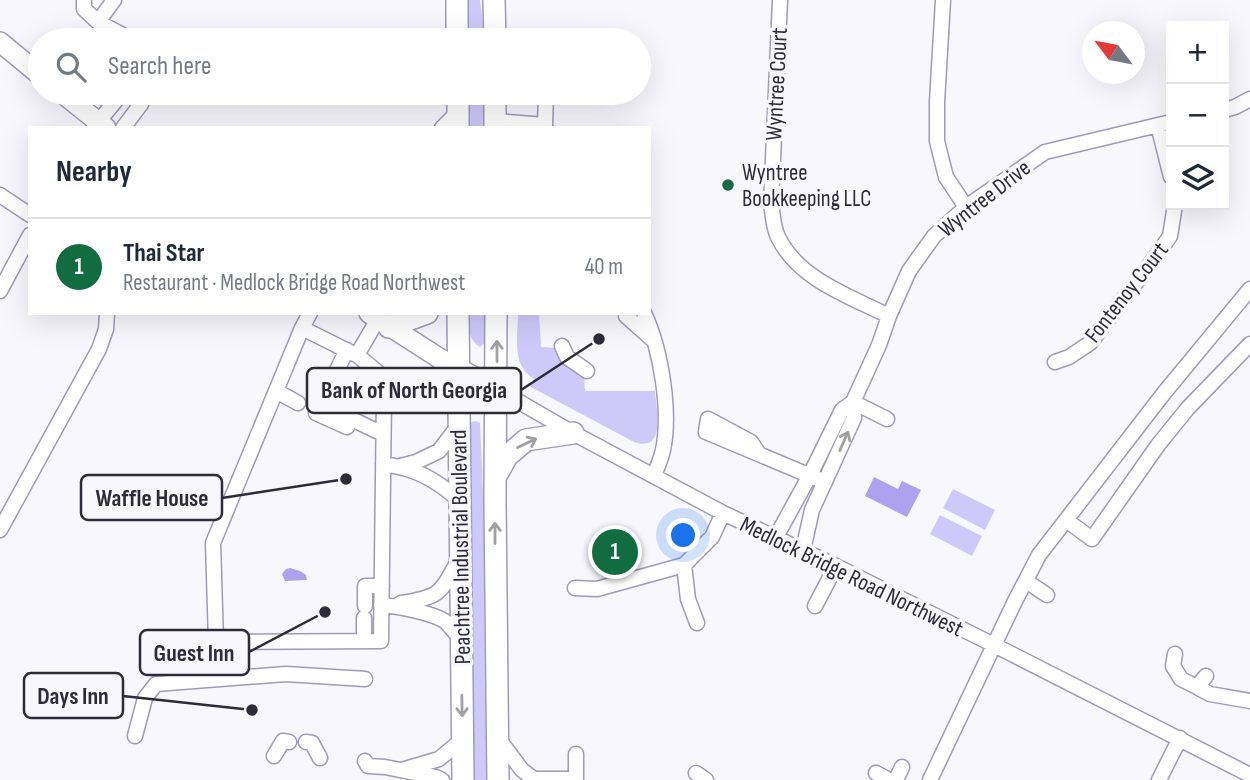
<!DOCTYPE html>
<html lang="en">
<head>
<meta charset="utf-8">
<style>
	body { margin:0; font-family:"Sofia Sans Condensed",sans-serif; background:#f6f6f7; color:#1f2937 }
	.controls { position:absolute; right:21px; top:21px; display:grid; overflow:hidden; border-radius:0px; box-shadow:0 7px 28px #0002 }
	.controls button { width:63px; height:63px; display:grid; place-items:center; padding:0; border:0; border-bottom:2px solid #e0e1e3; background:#fff; color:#1f2937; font:35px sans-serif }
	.compass { position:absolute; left:1082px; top:21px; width:63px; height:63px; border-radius:50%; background:#fff; box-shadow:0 7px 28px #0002; rotate:302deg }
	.you { position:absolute; left:684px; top:536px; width:24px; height:24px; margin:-18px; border:5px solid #fff; border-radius:50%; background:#1a73e8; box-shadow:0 0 0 10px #1a73e833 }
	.badge { display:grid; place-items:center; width:46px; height:46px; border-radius:50%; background:#116d41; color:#fff; font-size:23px; font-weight:700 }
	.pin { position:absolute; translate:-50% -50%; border:4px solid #fff; box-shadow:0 2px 7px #0006 }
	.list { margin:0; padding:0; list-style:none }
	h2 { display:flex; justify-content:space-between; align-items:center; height:91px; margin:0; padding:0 28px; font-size:30px }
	h2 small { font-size:23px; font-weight:400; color:#747a83 }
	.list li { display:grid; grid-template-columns:46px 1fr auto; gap:21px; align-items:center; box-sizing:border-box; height:98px; padding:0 28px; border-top:2px solid #e0e1e3 }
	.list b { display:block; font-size:26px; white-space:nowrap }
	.list p { margin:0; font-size:23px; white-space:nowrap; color:#747a83 }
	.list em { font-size:23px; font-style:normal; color:#747a83 }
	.icon { flex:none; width:38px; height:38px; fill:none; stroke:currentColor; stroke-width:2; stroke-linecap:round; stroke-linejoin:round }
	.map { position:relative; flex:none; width:1250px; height:780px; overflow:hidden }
	.search { position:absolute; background:#fff; box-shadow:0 7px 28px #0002; left:28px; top:28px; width:623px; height:77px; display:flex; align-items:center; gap:18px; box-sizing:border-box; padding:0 24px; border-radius:38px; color:#747a83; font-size:26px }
	.panel { position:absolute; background:#fff; box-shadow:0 7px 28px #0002; left:28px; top:126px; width:623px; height:189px; border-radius:0px }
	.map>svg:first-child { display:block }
	.green { fill:#cfc9f9 }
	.water { fill:#aea1ee }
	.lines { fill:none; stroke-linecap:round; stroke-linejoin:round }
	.minor-casing { stroke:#9e9abb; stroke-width:17 }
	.major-casing { stroke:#9e9abb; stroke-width:22 }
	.highway-casing { stroke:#9e9abb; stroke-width:24 }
	.minor { stroke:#fff; stroke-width:14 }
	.major { stroke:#fff; stroke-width:19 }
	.highway { stroke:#fff; stroke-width:21 }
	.oneway { stroke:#a0a0a5 }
	.poi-dot { fill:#116d41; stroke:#f8f7fe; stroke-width:2.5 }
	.labels { text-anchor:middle; stroke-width:7; stroke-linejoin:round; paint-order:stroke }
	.street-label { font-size:23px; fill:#2d2b38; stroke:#f8f7fe }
	.poi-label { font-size:23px; fill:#2d2b38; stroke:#f8f7fe; text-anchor:start }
	.leader { fill:none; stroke:#2d2b38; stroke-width:2.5 }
	.callout-dot { fill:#2d2b38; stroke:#f8f7fe; stroke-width:2.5 }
	.callout { fill:#f8f7fe; stroke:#2d2b38; stroke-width:2.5 }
	.callout-label { font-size:24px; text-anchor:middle; font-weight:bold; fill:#2d2b38 }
</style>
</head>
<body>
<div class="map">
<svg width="1250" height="780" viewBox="0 0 1250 780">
	<rect width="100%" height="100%" fill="#f8f7fe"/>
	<path class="green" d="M 465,0 L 480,0 L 485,40 L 466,40 Z
		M 467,93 L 485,93 L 485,128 L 467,128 Z
		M 469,313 L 487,313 L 486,342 L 480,347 C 467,339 470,327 469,313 Z
		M 518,313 L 539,313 L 541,347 L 556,348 C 563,361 569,371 584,376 L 585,391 L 655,391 C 656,409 667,453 634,442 L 529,386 L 534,379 C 511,365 518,337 518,313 Z
		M 476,421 L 480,423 L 484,512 L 485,695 L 491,736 L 491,780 L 469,780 L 466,426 L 472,422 Z
		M 953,489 L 995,510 L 985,530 L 943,508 Z
		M 940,515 L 982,536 L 972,556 L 930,534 Z"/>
	<path class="water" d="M 874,477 L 898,489 L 902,481 L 921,490 L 907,517 L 865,496 Z
		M 290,568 L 300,571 L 306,575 L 307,580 L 285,581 L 282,574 L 286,569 Z"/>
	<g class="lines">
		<g class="minor-casing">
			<path id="minor" d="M 84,0 L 84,9 L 98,22 L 132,40
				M 780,0 L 771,204 C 773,214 773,227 778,237 C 798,279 849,296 889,316
				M 943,0 L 937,102 L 937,141 L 946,177 L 966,207
				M 98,22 L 114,0
				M 1224,110 L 1235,107 L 1250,99
				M 495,121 L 545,125 L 546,93
				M 1158,125 L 1171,177
				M 94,127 L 122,93
				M 123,128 L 141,104 L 145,93
				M 442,128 L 458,112
				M 0,195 L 30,215
				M 0,291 L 30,235
				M 310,313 L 302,328 L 213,543 L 216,642 L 381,641 L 384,397 L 381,375 L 357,355 L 378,319
				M 644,313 C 661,349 671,411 663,450 C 661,459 657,468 654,476
				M 626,316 L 653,340
				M 302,328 L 354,354
				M 562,346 L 567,357 L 587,371
				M 347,350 L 324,396 L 337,412 L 383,434
				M 1055,362 L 1069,357 L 1090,343 L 1157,255 L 1170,236 L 1175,205
				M 497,389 L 573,433 L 723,513 L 836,566 L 994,645 L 1250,775
				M 276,391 L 298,403
				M 853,402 L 887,419
				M 316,413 L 347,427
				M 759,454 L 751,442 L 708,419 L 706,432 L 825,482
				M 383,464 C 415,468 435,479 459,500
				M 400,466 L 416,462 L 439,451 L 459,425
				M 1066,520 L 1092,539 L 1158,445 L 1188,408 L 1250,344
				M 0,530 L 99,349 L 106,329 L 107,313
				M 776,537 L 810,475 L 842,410 L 853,402
				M 803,550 L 812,510 L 854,418 L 853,402 L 879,345 L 889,316 L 909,271 L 934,236 L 966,207 L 1045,152 L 1171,122
				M 1026,581 L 1047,595
				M 575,588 L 597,589 L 684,565
				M 381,605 C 396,606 434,613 446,622 C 451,627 456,634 461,639
				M 398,605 L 401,603 C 440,597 440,594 458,561
				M 365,606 L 365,586 L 382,586
				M 815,606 L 836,566
				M 697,623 L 688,599 L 684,565 L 712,537 L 723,513
				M 364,641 L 364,618
				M 1175,654 L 1173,666 L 1181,679 L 1197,687 L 1206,676
				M 1197,687 L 1210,694 L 1250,701
				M 135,736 L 145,698 L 156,684 L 286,674 L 365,679
				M 498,738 L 522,770 L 534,779 L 576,779 L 576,754
				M 306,742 L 312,743 L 320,758
				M 274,756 L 283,741 L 289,742
				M 365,761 L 368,766 L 385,767 L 436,777 L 442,780
				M 405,769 L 439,759 L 462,740
				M 696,773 L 706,780
				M 876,773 L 889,780
				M 896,780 L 902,767
				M 930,780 L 1015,601 L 1039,555 L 1164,393 L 1250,289
				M 1159,780 L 1180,738"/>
		</g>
		<g class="major-casing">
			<path id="major" d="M 0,42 L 40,75
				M 62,93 L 106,128
				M 369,313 L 439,358 L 497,389"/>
		</g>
		<g class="highway-casing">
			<path id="highway" d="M 457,0 L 457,40
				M 494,0 L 495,40
				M 458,93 L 458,128
				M 495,93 L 495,128
				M 458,313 L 463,780
				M 496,313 L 495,502 L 498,780
				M 389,327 L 427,313
				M 496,476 L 507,456 L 526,440 L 573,433"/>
		</g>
		<use href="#minor" class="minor"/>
		<use href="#major" class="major"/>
		<use href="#highway" class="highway"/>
	</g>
	<defs><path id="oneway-shaft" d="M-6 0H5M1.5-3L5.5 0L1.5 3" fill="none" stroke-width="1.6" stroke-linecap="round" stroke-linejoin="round" transform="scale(1.75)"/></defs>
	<g class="oneway">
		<use href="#oneway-shaft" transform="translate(497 351) rotate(-90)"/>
		<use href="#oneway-shaft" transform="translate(844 441) rotate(-66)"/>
		<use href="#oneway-shaft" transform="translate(527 443) rotate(-26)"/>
		<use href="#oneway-shaft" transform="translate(495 533) rotate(-90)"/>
		<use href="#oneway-shaft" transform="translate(462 706) rotate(89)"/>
	</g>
	<circle class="poi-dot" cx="728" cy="185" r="7"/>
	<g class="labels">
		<g class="street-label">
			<text transform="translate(776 84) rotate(-87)" y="8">Wyntree Court</text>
			<text transform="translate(984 198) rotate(-38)" y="8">Wyntree Drive</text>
			<text transform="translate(1126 292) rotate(-52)" y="8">Fontenoy Court</text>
			<text transform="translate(460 547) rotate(-91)" y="8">Peachtree Industrial Boulevard</text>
			<text transform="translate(852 576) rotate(26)" y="8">Medlock Bridge Road Northwest</text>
		</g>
		<g class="poi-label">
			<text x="742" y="180">Wyntree<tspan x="742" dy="26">Bookkeeping LLC</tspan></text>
		</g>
	</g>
	<path class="leader" d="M599 339L521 390M346 479L222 498M325 612L249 652M252 710L123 696"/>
	<g class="callout-dot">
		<circle cx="599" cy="339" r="7"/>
		<circle cx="346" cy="479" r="7"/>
		<circle cx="325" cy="612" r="7"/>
		<circle cx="252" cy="710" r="7"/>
	</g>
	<g class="callout">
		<rect x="307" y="368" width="214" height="45" rx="7"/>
		<rect x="81" y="475" width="141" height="45" rx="7"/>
		<rect x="140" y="630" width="109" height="45" rx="7"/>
		<rect x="24" y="673" width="99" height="45" rx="7"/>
	</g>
	<g class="callout-label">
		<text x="414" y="398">Bank of North Georgia</text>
		<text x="152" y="506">Waffle House</text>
		<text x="194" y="661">Guest Inn</text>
		<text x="73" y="704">Days Inn</text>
	</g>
</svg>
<div class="controls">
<button>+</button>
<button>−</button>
<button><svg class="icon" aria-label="layers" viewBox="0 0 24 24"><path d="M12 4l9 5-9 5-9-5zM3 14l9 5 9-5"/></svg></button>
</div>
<svg class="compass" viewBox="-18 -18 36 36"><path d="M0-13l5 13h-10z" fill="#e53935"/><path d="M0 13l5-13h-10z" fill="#747a83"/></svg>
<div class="you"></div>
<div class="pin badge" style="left:615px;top:552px">1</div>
<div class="search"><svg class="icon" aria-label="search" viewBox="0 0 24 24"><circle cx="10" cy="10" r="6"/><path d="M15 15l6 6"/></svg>Search here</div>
<section class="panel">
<h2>Nearby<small></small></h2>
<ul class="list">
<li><span class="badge">1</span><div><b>Thai Star</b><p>Restaurant · Medlock Bridge Road Northwest</p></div><em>40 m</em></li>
</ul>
</section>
</div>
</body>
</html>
